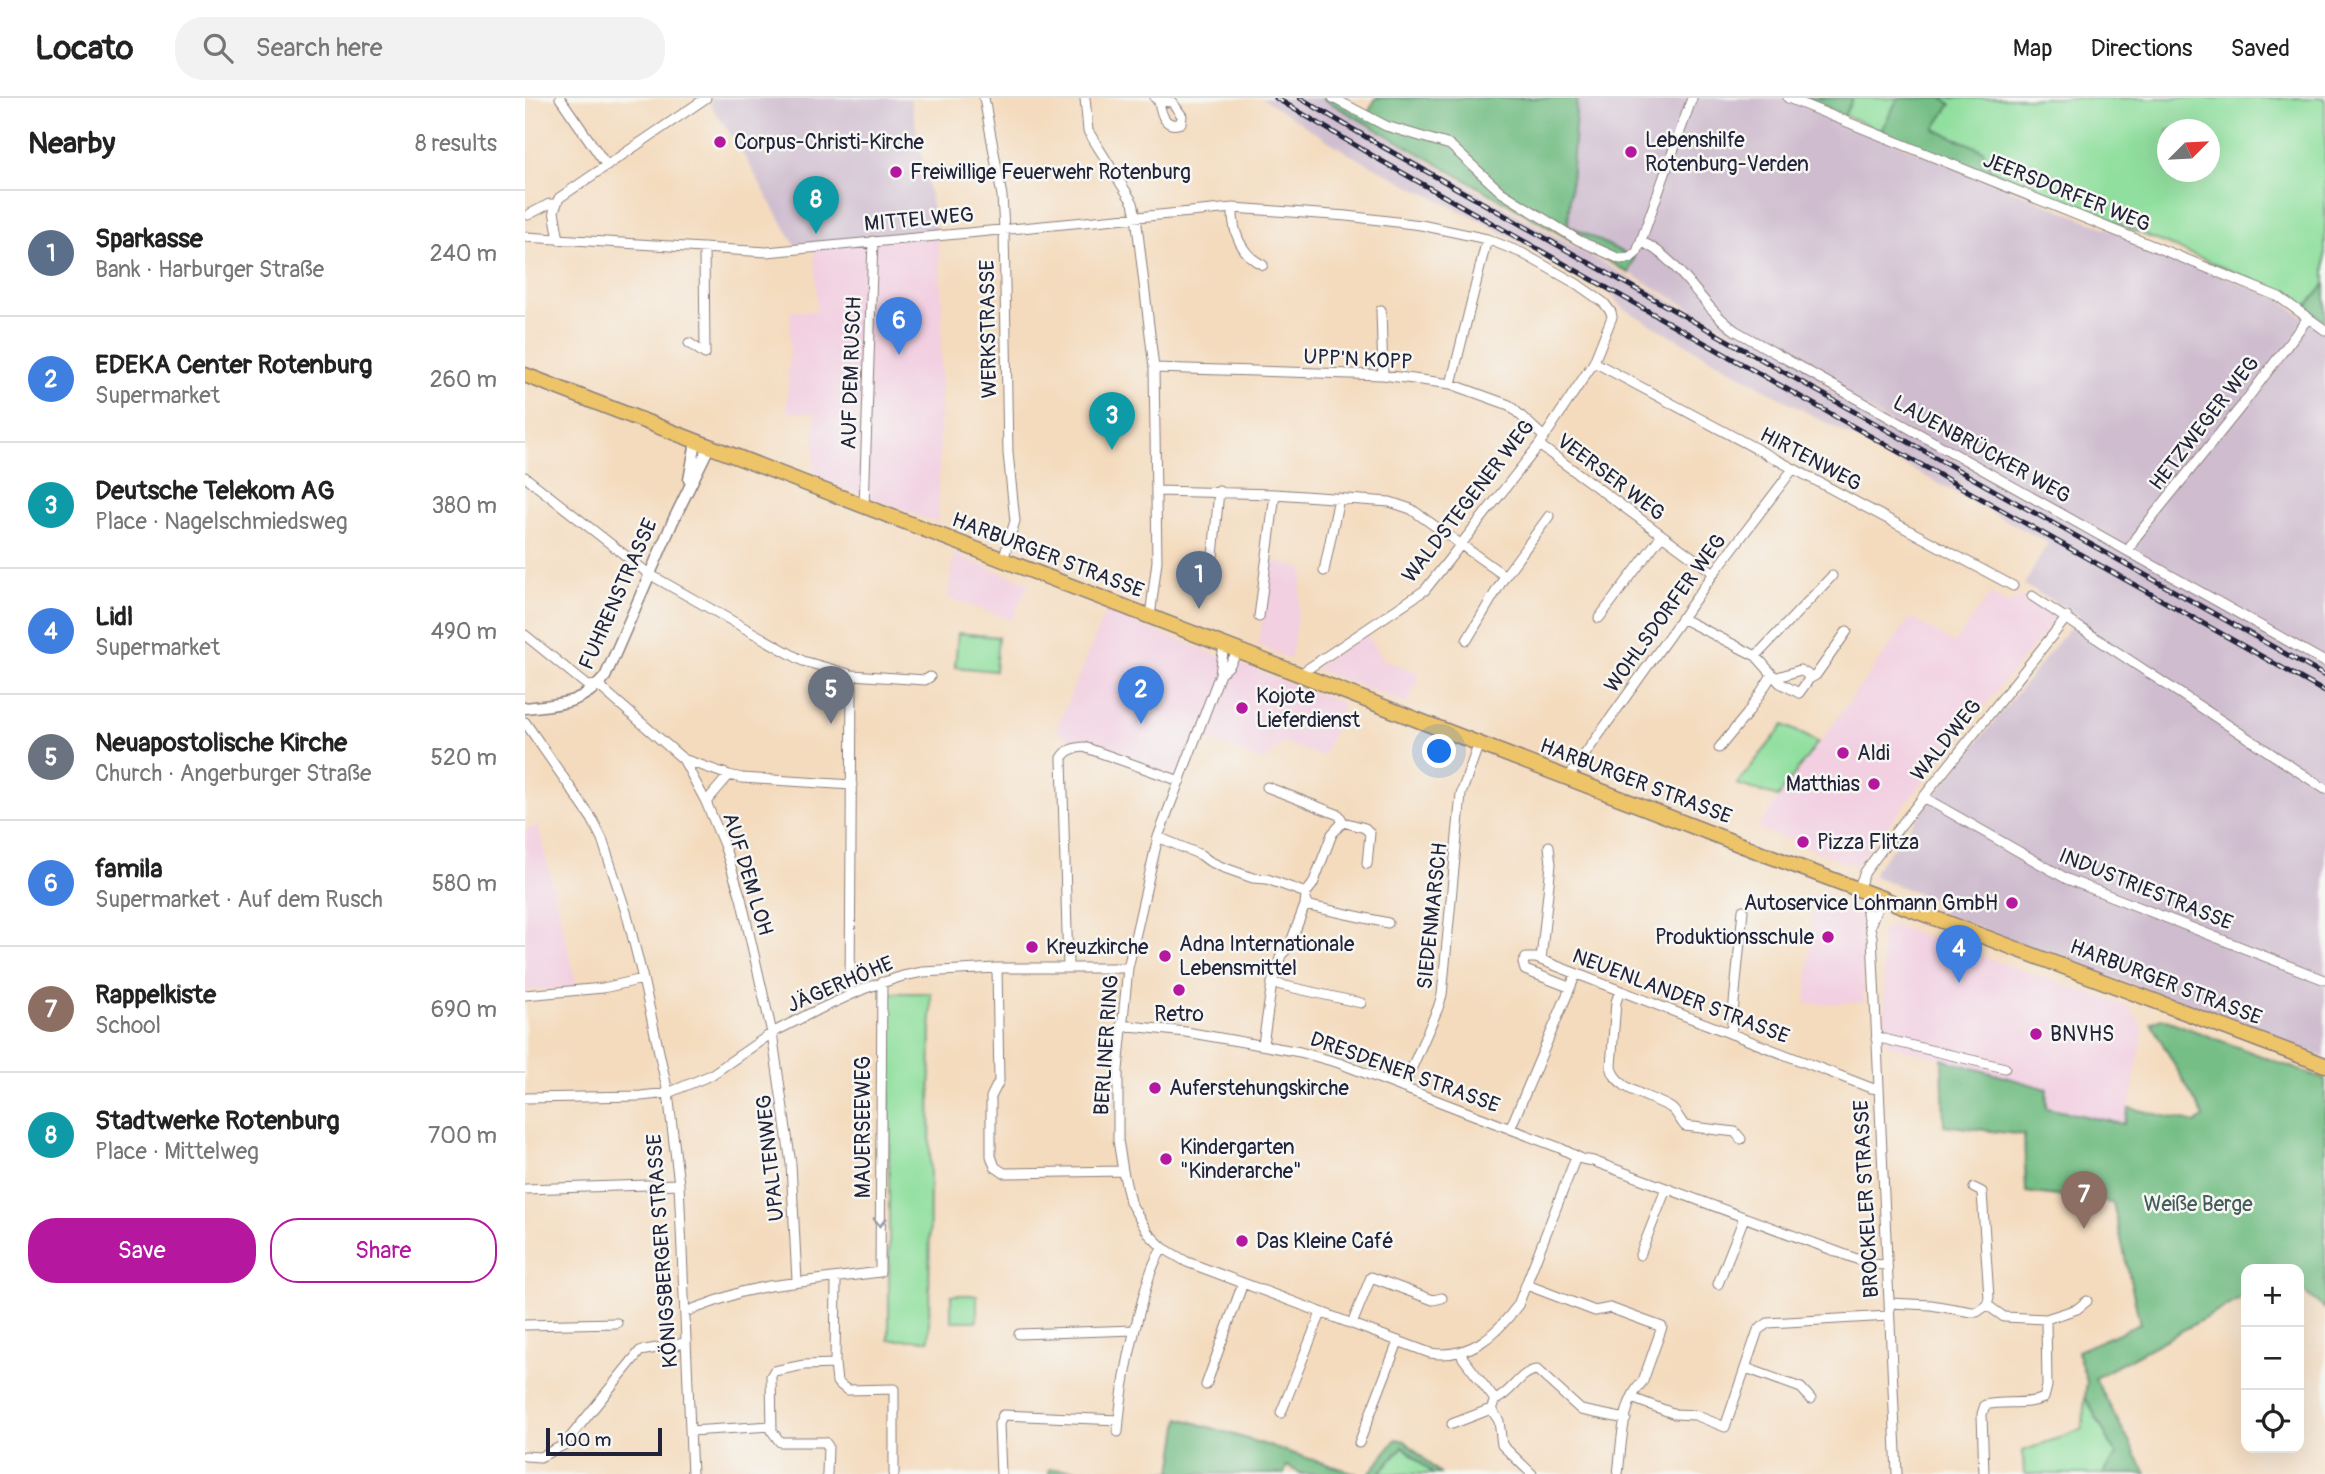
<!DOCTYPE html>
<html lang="en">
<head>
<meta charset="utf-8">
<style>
	body { margin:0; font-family:Pangolin,sans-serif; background:#f2f2f2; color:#222 }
	.controls { position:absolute; right:21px; bottom:21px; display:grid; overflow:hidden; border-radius:14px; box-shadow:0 7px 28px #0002 }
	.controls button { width:63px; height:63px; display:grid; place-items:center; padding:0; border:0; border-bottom:2px solid #e0e0e0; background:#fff; color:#222; font:35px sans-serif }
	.compass { position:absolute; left:1632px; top:21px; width:63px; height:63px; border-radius:50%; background:#fff; box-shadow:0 7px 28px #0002; rotate:66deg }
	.scale { position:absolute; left:21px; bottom:18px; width:116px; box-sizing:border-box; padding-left:7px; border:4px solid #22223b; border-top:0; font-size:19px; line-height:24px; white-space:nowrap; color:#22223b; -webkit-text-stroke:5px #f6f6f2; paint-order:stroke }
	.you { position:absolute; left:915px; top:654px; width:24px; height:24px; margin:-18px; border:5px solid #fff; border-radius:50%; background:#1a73e8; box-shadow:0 0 0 10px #1a73e833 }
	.badge { display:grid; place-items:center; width:46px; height:46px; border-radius:50%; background:#b5179e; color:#fff; font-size:23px; font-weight:700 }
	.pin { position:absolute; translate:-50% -58px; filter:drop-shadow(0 2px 4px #0008) }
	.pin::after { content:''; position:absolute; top:37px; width:24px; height:21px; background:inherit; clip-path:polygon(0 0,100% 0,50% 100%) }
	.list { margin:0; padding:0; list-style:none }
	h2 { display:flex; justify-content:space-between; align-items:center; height:91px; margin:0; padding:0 28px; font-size:30px }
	h2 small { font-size:23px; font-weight:400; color:#767676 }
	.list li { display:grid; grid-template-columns:46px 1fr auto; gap:21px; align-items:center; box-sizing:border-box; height:126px; padding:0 28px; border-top:2px solid #e0e0e0 }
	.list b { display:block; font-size:26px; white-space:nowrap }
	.list p { margin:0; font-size:23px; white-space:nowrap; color:#767676 }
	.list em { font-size:23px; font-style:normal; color:#767676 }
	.actions { display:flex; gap:14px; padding:21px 28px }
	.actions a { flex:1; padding:16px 0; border:2px solid #b5179e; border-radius:28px; text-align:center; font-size:24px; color:#b5179e }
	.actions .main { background:#b5179e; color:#fff }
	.icon { flex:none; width:38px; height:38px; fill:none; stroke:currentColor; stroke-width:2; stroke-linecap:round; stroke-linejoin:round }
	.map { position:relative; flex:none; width:1800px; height:1376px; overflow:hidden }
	header { display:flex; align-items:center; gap:42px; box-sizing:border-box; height:98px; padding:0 35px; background:#fff; border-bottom:2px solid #e0e0e0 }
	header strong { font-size:33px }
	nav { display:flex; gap:38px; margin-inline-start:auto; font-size:24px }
	.search { width:490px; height:63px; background:#f2f2f2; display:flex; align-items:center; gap:18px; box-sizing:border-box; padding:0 24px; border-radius:28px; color:#767676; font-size:26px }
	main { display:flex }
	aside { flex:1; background:#fff }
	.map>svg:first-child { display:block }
	.built { fill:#f2cfe1 }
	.industrial { fill:#cfbdcf }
	.green { fill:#90df9e; stroke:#59806c; stroke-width:2; fill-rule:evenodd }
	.forest { fill:#74be85; stroke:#4b7060; stroke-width:2 }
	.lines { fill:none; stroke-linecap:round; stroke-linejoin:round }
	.minor-casing { stroke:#8b7e7c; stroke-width:11 }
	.tertiary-casing { stroke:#8b7e7c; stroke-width:13 }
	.primary-casing { stroke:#8b7e7c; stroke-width:17 }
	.minor { stroke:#fff; stroke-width:9 }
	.tertiary { stroke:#fff; stroke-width:10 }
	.primary { stroke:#eec469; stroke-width:14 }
	.rail-casing { stroke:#22223b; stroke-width:5 }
	.rail { stroke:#f6f6f2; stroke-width:2.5; stroke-dasharray:8; stroke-linecap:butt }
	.oneway { stroke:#9c9ca7 }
	.poi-dot { fill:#b5179e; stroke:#f6f6f2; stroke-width:2.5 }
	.labels { text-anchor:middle; stroke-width:5; stroke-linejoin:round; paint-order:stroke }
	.poi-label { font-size:21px; fill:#22223b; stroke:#f6f6f2; text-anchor:start }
	.street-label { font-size:21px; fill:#22223b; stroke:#f6f6f2 }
	.park-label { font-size:21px; fill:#435b59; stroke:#f6f6f2 }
</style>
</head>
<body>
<header>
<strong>Locato</strong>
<div class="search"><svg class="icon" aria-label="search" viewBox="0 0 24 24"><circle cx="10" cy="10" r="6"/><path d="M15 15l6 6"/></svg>Search here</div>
<nav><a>Map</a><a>Directions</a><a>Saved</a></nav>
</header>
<main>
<aside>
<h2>Nearby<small>8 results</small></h2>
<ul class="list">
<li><span class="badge" style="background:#5c6f8a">1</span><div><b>Sparkasse</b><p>Bank · Harburger Straße</p></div><em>240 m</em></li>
<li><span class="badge" style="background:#3f7fe0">2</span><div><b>EDEKA Center Rotenburg</b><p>Supermarket</p></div><em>260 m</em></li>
<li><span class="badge" style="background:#0f9aa8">3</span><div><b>Deutsche Telekom AG</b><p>Place · Nagelschmiedsweg</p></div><em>380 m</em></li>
<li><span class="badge" style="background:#3f7fe0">4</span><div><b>Lidl</b><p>Supermarket</p></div><em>490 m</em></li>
<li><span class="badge" style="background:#6b7280">5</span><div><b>Neuapostolische Kirche</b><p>Church · Angerburger Straße</p></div><em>520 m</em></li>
<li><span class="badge" style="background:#3f7fe0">6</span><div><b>famila</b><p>Supermarket · Auf dem Rusch</p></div><em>580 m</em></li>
<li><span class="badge" style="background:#8d6e63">7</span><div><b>Rappelkiste</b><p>School</p></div><em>690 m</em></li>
<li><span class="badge" style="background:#0f9aa8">8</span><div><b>Stadtwerke Rotenburg</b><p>Place · Mittelweg</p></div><em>700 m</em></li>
</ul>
<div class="actions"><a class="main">Save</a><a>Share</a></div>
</aside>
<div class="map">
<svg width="1800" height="1376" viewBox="0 0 1800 1376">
	<rect width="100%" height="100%" fill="#f6f6f2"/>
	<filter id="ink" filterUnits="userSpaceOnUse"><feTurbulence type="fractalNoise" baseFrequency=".0143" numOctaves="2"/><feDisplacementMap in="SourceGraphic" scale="14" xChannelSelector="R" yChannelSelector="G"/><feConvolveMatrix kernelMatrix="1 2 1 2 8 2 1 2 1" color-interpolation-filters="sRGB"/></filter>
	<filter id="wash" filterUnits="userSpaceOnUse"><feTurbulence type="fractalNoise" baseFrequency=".00686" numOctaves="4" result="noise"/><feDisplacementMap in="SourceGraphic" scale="28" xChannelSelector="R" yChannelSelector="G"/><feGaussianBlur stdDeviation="1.57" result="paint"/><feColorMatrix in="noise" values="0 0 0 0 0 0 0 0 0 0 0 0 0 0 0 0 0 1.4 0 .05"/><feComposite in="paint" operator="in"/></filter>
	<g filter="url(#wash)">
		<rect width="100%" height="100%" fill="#f4dbbe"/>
		<path class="built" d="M 413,137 L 417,204 L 413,425 L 327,393 L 289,376 L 290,315 L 262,314 L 266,213 L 292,213 L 289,149 Z
			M 428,456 L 504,485 L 487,522 L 423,500 Z
			M 747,463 L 779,471 L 766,561 L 733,547 Z
			M 1465,496 L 1481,505 L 1500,499 L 1533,517 L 1330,768 L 1232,730 L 1386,519 L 1429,546 Z
			M 580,514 L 819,606 L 798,659 L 757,644 L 738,664 L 673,637 L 655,683 L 559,649 L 531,632 Z
			M 841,537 L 859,562 L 895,576 L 883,606 L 788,570 Z
			M 13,728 L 52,888 L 0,893 L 0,732 Z
			M 1289,795 L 1335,813 L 1339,904 L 1281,906 Z
			M 1367,827 L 1604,909 L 1619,931 L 1604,1010 L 1599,1026 L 1521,1010 L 1522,990 L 1361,946 L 1356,833 Z"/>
		<path class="industrial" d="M 186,0 L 385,0 L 413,137 L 271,149 L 217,54 L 186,7 Z
			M 737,0 L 797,0 L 989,115 L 1487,394 L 1104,175 L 1109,160 L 1043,127 L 1052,0 L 1261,0 L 1753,200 L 1800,235 L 1800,959 L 1414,815 L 1416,805 L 1349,778 L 1350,772 L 1554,518 L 1499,487 L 1523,445 L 1263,304 L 1096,209 L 1087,197 L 988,140 L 824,56 Z"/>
		<path class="green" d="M 1277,0 L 1800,0 L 1800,223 L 1755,193 L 1511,92 L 1509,95 ZM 1643,32 L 1685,32 L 1685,74 L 1643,74 Z
			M 433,535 L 473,539 L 470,573 L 430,569 Z
			M 1259,627 L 1293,644 L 1253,699 L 1212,686 Z
			M 364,895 L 406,895 L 404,1242 L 364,1242 Z
			M 426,1197 L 452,1197 L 452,1223 L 426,1223 Z
			M 1560,1299 L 1592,1357 L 1578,1376 L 1499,1376 L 1498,1353 L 1557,1331 Z
			M 878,1348 L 908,1376 L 854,1376 Z"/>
		<path class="forest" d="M 797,0 L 817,0 L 843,15 L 851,0 L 1052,0 L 1043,127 L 1109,160 L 1104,175 Z
			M 1280,0 L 1328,0 L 1319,18 Z
			M 1373,0 L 1417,0 L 1426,6 L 1409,31 L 1458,52 L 1466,72 L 1510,92 L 1509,95 L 1356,33 Z
			M 1800,186 L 1800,221 L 1799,222 L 1780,210 Z
			M 1636,920 L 1800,982 L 1800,1211 L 1774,1190 L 1774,1171 L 1721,1171 L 1721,1198 L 1570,1280 L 1621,1376 L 1578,1376 L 1592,1357 L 1560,1299 L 1562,1284 L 1552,1253 L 1615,1226 L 1588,1105 L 1501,1094 L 1499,1037 L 1419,1027 L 1417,961 L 1522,991 L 1521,1010 L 1599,1026 L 1604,1010 L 1671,1025 L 1679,1019 L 1626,925 Z
			M 655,1320 L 833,1376 L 777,1376 L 762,1368 L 759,1376 L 524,1376 L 524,1371 L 647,1374 Z
			M 871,1341 L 880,1343 L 915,1376 L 908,1376 L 878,1348 L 854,1376 L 844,1376 Z"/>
	</g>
	<g filter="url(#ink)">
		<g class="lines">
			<g class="minor-casing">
				<path id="minor" d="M 35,0 L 82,68
					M 459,0 L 477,98 L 479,131 L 483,355 L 490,423 L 478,462
					M 560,0 L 563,33 L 608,105 L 611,118 L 629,270 L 632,463 L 625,519
					M 630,0 L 634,3 L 647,4 L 657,18 L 656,25 C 640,31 636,16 634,3
					M 808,0 L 861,28 L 925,47 L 976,94 L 1053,142 L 1095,161 L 1105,160 L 1112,154 L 1167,0
					M 1263,0 L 1754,199 L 1800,232
					M 708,110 C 707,133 716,157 738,167
					M 3,117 L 24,106 L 30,106
					M 0,139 L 242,154 L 708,110 L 822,118 L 896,127 L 962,141 L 997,155 L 1052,186 L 1079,205 L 1086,214 L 1087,219 L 1069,264 L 1014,347 L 900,492 L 775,576
					M 34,142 L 29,113 L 34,100 L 181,0
					M 1117,144 C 1155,161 1176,209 1211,233 L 1800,564
					M 856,212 L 858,277
					M 164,245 L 180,256 L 179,150
					M 1069,264 L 1488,488
					M 629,270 L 858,277 L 926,286 L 984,307 L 1018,338
					M 926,286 L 962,141
					M 1014,347 L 1189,475
					M 0,379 L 124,476 L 278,563 L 327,577 L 400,582 L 405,579
					M 632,393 L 750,396 L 865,404 L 886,411 L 980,478
					M 339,409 L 348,143
					M 1603,453 L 1611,439 L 1719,305 L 1783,220
					M 688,458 L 694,393
					M 799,473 L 814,400
					M 1507,498 L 1800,691
					M 734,519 L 750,396
					M 1074,520 L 1136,438
					M 1156,520 L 1231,558 L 1255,585 L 1274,595 L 1284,581 L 1282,576 L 1275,572 L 1250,580
					M 0,537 L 63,588 L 73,587 L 158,661 L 181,704 L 199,747 L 216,800 L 247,935 L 266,1066 L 272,1183
					M 942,542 L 980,478 L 1024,418
					M 699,547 L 695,576 L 633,739 L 603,870 L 593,972 L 593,1042 L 598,1073 L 605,1104 L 623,1135 L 638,1150 L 662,1164 L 905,1255 C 945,1261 971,1237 993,1207 L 1051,1059
					M 1231,558 L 1307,478
					M 695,576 L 704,568 L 713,553
					M 1284,581 L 1291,577 L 1322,533
					M 0,624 L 67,721 L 77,741 L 102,817 L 118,881 L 143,995 L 154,1086 L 167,1376
					M 1194,650 L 1222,616 L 1247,577
					M 158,661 L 204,677 L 217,680 L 327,687
					M 1043,680 L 1189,475 L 1268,371
					M 742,689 L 814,717 L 818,724 L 807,736 L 788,786 L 781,795
					M 1398,699 L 1542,781 L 1800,882
					M 181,704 L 204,677
					M 818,724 L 840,730 L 845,735 L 842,766
					M 633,739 L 676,757 L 684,763 L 697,769 L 728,780 L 742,781 L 781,795 L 780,807 L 764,849 L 756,857 L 747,885 L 738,946
					M 1333,791 L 1340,774 L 1357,751 L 1542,519
					M 1345,796 L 1341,811 L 1347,839 L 1372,1376
					M 780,807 L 863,825
					M 1346,825 L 1356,800
					M 1016,862 L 1026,766 L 1024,748
					M 543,869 L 537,660 C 542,651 549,650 559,649 L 655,683
					M 472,870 L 474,983 L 466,999 L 466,1058 L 470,1069 L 479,1075 L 598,1073
					M 747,885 L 836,905
					M 1044,889 L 1000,872 L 998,865 L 1001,860 L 1011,860 L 1346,990 L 1354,991
					M 1095,893 L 1091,904 L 1086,968 C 1089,992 1129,999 1146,1010 C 1152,1014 1155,1023 1160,1028 L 1210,1034 L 1216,1041
					M 0,897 L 78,890 L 118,881
					M 325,897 L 327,577
					M 596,927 L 661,934 L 775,954 L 814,965 L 1035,1050 L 1057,1061 L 1068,1063 L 1345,1166 L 1362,1167
					M 1206,936 L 1218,812
					M 1351,941 L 1359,941 L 1480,970
					M 878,990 L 913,910 L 917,897 L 936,696 L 954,645
					M 0,1000 L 116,998 L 143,995 L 186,977 L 247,935 L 286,915 L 341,890 L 378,878 L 398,874 L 472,870 L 603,870
					M 985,1031 L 1051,876
					M 1449,1090 L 1457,1094 L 1464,1200 L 1462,1207
					M 0,1091 L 154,1086
					M 1115,1157 L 1141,1091
					M 311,1181 L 310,1266 L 312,1284 L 322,1292 L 369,1291 L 369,1376
					M 1193,1186 L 1219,1120
					M 1002,1187 L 1070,1213 L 1085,1210 L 1137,1229 L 1118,1283 C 1096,1305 1097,1346 1093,1376
					M 1364,1205 L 1406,1207 L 1447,1214 L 1452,1214 L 1462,1207 L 1479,1219 L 1521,1221 L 1552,1211 L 1562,1203
					M 160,1214 L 216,1194 L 244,1188 L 355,1174 L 357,884
					M 827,1226 L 846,1179 L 908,1202 L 917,1200
					M 0,1227 L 92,1225
					M 494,1236 L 609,1232
					M 936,1255 L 938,1260 L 970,1302 L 966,1311 L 974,1323 L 977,1347 L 1007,1376
					M 1221,1270 L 1276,1290 L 1286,1301
					M 681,1287 L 718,1185
					M 1107,1300 L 1150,1316 L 1170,1317 L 1200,1329 L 1233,1232 L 1243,1225 L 1364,1218
					M 970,1302 C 986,1296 995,1273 1012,1272 L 1056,1312 L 1101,1321
					M 756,1315 L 796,1215
					M 927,1326 L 966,1311
					M 165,1333 L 247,1328
					M 593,1334 C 596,1289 606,1244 618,1200 C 623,1183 627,1165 638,1150
					M 834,1345 L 873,1244
					M 0,1358 L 15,1359 L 39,1347 L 115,1253 L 160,1245
					M 302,1376 L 303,1348 L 300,1344 L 255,1344 L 247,1333 L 246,1278 L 249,1273 L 279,1267 L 310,1266
					M 476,1376 L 474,1326 L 478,1317 L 594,1322
					M 1459,1376 L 1457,1316 L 1460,1307 C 1479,1302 1501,1308 1519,1300 L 1522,1288 L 1521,1221"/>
			</g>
			<g class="tertiary-casing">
				<path id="tertiary" d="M 164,382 L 171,344
					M 0,610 C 34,606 56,607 80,579 L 148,423 L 184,349"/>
			</g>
			<g class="primary-casing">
				<path id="primary" d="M 0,277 L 1242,757 L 1800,967"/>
			</g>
			<use href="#minor" class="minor"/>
			<use href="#tertiary" class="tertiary"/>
			<use href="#primary" class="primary"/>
			<g class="rail-casing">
				<path id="rail" d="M 751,0 L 853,61 L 1800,594
					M 775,0 L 858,49 L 1800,578"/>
			</g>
			<use href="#rail" class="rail"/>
		</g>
		<defs><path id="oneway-chevron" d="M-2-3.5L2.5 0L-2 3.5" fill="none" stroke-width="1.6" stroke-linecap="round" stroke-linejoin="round" transform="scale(1.75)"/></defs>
		<use class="oneway" href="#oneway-chevron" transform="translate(355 1124) rotate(90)"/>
	</g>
	<g class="poi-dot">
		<circle cx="195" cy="44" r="7"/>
		<circle cx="1106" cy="54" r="7"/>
		<circle cx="371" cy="74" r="7"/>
		<circle cx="717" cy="610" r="7"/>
		<circle cx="1318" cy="655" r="7"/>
		<circle cx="1349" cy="686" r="7"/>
		<circle cx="1278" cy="744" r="7"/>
		<circle cx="1487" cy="805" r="7"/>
		<circle cx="1303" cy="839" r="7"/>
		<circle cx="507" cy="849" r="7"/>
		<circle cx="640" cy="858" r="7"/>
		<circle cx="654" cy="892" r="7"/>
		<circle cx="1511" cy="936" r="7"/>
		<circle cx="630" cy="990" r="7"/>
		<circle cx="641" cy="1061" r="7"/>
		<circle cx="717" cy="1143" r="7"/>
	</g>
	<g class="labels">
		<g class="poi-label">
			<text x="1120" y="49">Lebenshilfe<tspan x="1120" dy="24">Rotenburg-Verden</tspan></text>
			<text x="209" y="51">Corpus-Christi-Kirche</text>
			<text x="385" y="81">Freiwillige Feuerwehr Rotenburg</text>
			<text x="731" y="605">Kojote<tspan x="731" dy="24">Lieferdienst</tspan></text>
			<text x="1332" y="662">Aldi</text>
			<text x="1335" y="693" text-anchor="end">Matthias</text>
			<text x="1292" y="751">Pizza Flitza</text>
			<text x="1473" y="812" text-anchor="end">Autoservice Lohmann GmbH</text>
			<text x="1289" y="846" text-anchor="end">Produktionsschule</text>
			<text x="654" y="853">Adna Internationale<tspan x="654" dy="24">Lebensmittel</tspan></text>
			<text x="521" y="856">Kreuzkirche</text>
			<text x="654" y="923" text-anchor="middle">Retro</text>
			<text x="1525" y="943">BNVHS</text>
			<text x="644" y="997">Auferstehungskirche</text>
			<text x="655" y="1056">Kindergarten<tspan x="655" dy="24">"Kinderarche"</tspan></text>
			<text x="731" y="1150">Das Kleine Café</text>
		</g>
		<g class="street-label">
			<text transform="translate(1542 94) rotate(22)" y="7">JEERSDORFER WEG</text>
			<text transform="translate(394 121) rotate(-5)" y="7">MITTELWEG</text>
			<text transform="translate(463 231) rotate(-91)" y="7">WERKSTRASSE</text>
			<text transform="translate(833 261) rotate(3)" y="7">UPP'N KOPP</text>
			<text transform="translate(326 275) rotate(-88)" y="7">AUF DEM RUSCH</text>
			<text transform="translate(1679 325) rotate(-52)" y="7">HETZWEGER WEG</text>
			<text transform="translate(1457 351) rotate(29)" y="7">LAUENBRÜCKER WEG</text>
			<text transform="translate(1286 361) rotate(28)" y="7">HIRTENWEG</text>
			<text transform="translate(1086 379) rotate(37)" y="7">VEERSER WEG</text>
			<text transform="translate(943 403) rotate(-52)" y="7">WALDSTEGENER WEG</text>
			<text transform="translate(523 457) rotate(21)" y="7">HARBURGER STRASSE</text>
			<text transform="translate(93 496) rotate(-66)" y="7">FUHRENSTRASSE</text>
			<text transform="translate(1140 515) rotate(-54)" y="7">WOHLSDORFER WEG</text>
			<text transform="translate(1421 642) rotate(-51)" y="7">WALDWEG</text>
			<text transform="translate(1111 683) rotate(21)" y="7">HARBURGER STRASSE</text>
			<text transform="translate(223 776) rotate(73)" y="7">AUF DEM LOH</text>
			<text transform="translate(1621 791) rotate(22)" y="7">INDUSTRIESTRASSE</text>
			<text transform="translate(907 818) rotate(-84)" y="7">SIEDENMARSCH</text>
			<text transform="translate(1641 884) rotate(21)" y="7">HARBURGER STRASSE</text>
			<text transform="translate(315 886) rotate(-23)" y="7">JÄGERHÖHE</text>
			<text transform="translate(1156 898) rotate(21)" y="7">NEUENLANDER STRASSE</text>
			<text transform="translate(581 947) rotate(-86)" y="7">BERLINER RING</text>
			<text transform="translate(880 974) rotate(20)" y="7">DRESDENER STRASSE</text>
			<text transform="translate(338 1029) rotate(-90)" y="7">MAUERSEEWEG</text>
			<text transform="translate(245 1060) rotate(-96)" y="7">UPALTENWEG</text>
			<text transform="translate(1341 1101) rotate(-93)" y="7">BROCKELER STRASSE</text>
			<text transform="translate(137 1153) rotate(-94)" y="7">KÖNIGSBERGER STRASSE</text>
		</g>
		<g class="park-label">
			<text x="1673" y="1113">Weiße Berge</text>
		</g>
	</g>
</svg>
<div class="controls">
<button>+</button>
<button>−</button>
<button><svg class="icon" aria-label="locate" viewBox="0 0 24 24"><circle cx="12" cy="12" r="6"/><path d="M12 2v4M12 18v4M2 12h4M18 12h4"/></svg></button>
</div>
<svg class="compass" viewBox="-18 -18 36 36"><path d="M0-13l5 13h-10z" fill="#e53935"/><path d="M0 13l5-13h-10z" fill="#767676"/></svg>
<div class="scale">100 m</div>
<div class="you"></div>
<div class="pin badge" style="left:674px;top:511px;background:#5c6f8a">1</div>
<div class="pin badge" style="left:616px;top:626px;background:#3f7fe0">2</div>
<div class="pin badge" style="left:587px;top:352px;background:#0f9aa8">3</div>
<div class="pin badge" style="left:1434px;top:885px;background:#3f7fe0">4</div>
<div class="pin badge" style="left:306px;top:626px;background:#6b7280">5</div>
<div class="pin badge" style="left:374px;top:257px;background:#3f7fe0">6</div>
<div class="pin badge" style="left:1559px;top:1131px;background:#8d6e63">7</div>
<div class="pin badge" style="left:291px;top:136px;background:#0f9aa8">8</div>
</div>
</main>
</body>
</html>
